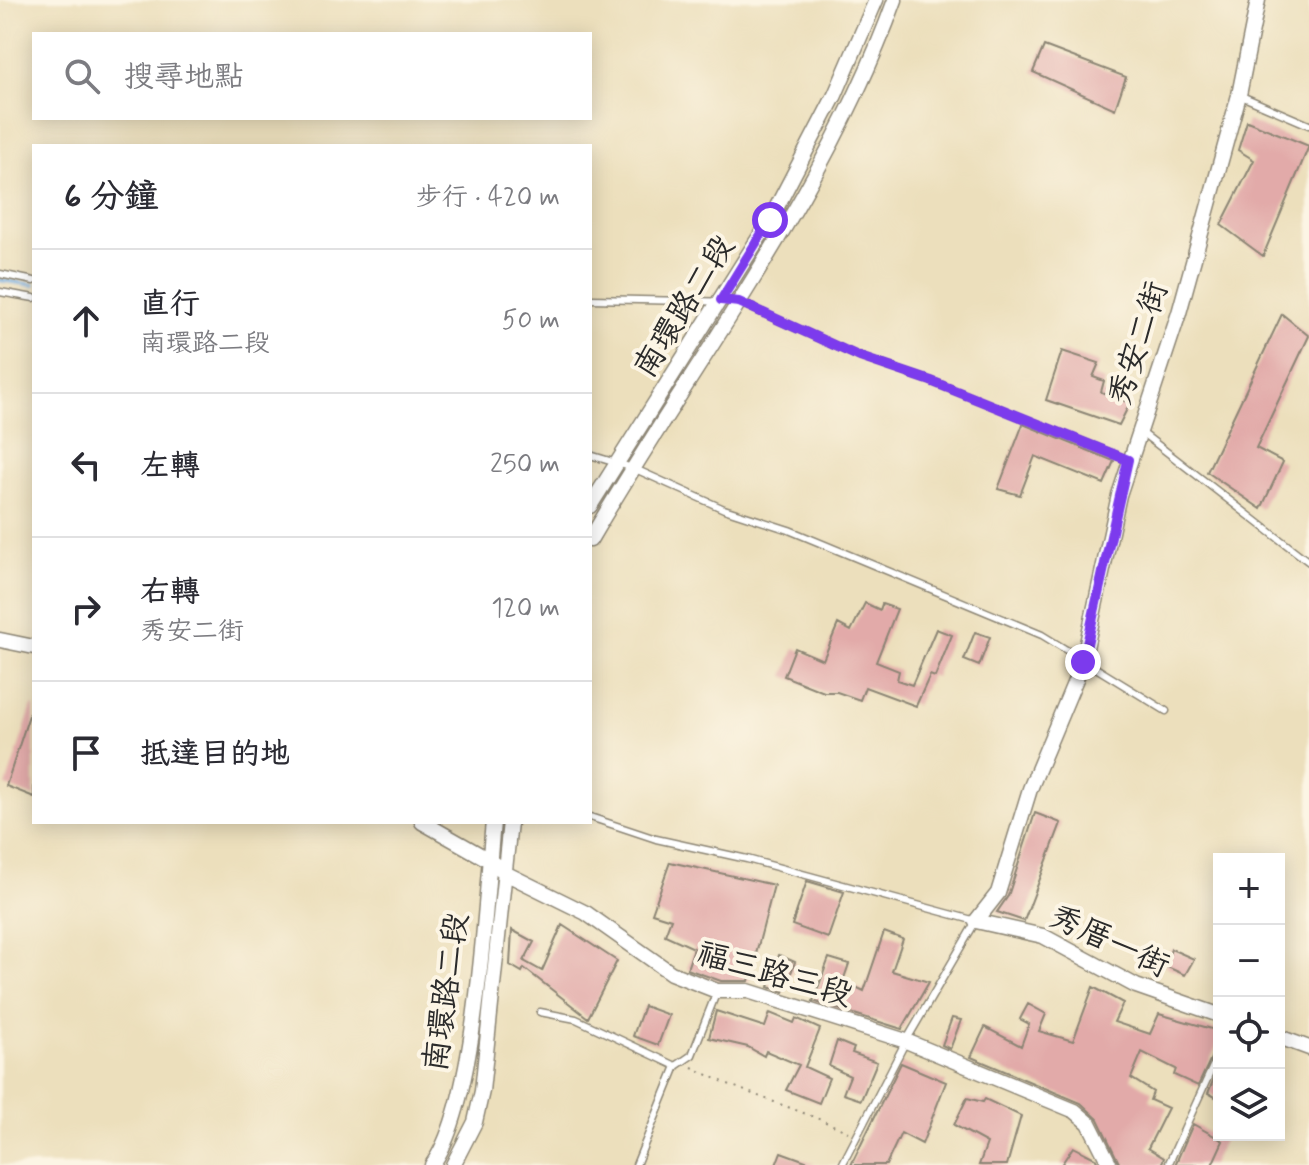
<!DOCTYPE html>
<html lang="zh-TW">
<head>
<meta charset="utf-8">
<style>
	body { margin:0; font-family:Mynerve,"LXGW WenKai TC",sans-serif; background:#f2f2f3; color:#2b2b33 }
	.controls { position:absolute; right:24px; bottom:24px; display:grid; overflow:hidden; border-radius:0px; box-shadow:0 4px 20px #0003 }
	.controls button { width:72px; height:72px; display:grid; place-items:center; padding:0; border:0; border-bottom:2px solid #e1e1e2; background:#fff; color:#2b2b33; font:40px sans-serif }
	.stop { position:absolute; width:24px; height:24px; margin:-18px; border:6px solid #7c3aed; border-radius:50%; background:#fff }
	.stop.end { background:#7c3aed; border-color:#fff; box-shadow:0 2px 8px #0008 }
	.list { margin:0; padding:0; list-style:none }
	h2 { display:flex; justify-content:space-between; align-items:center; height:104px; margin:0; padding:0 32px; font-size:34px }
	h2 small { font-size:26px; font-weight:400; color:#7c7c81 }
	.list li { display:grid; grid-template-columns:52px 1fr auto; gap:24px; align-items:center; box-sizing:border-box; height:144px; padding:0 32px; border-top:2px solid #e1e1e2 }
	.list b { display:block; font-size:30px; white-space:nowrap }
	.list p { margin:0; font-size:26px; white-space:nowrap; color:#7c7c81 }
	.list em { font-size:26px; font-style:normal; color:#7c7c81 }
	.icon { flex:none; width:44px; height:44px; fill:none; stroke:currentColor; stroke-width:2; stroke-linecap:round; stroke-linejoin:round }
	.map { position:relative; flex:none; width:1309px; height:1165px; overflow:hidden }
	.search { position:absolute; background:#fff; box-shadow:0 4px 20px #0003; left:32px; top:32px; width:560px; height:88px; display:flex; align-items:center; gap:20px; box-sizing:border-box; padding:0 28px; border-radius:0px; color:#7c7c81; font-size:30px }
	.panel { position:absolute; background:#fff; box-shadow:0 4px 20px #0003; left:32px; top:144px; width:560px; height:680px; border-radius:0px }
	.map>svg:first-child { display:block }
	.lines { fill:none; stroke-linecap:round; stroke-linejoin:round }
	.stream { stroke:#72afe4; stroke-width:4 }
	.building { fill:#e2aaa9 }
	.service-casing { stroke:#8c8574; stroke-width:9 }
	.tertiary-casing { stroke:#8c8574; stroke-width:17 }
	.path { stroke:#8c8574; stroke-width:2; stroke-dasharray:2 6; stroke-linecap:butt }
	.service { stroke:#fff; stroke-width:6 }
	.tertiary { stroke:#fff; stroke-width:14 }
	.route { stroke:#7c3aed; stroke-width:10 }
	.labels { text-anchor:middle; stroke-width:8; stroke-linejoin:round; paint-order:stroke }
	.street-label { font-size:32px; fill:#2b2b2b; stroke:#fcf5e5 }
</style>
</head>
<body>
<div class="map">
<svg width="1309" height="1165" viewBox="0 0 1309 1165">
	<rect width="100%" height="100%" fill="#fcf5e5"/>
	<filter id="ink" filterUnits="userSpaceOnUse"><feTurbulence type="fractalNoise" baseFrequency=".0125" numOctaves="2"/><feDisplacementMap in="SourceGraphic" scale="16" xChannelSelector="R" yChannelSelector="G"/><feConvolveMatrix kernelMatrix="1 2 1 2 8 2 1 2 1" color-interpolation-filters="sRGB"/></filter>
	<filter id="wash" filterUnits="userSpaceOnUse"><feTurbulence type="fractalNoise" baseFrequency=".006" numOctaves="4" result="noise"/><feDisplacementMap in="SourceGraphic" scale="32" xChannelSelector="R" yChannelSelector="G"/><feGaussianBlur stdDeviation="1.8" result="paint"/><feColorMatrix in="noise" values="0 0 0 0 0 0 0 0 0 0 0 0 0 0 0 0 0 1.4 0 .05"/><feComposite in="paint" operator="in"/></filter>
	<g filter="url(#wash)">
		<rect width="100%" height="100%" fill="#ecdfbc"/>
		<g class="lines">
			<path class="stream" d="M 0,280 L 34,285
				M 590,448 L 602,451"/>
		</g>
		<g id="blocks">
			<path class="building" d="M 1044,46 L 1126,77 L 1115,109 L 1033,72 Z
				M 1247,121 L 1309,146 L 1263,256 L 1221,225 L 1254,160 L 1238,150 Z
				M 1282,314 L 1309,336 L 1256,448 L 1283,462 L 1261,509 L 1207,472 Z
				M 1062,351 L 1099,363 L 1093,377 L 1104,381 L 1101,392 L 1130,403 L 1119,425 L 1046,400 Z
				M 1023,424 L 1114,461 L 1104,484 L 1035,456 L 1020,495 L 998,489 Z
				M 865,603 L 880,610 L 882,604 L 897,609 L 876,662 L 899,671 L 897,680 L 912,685 L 936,629 L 952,635 L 935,677 L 930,675 L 916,706 L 865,687 L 860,700 L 837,692 L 824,692 L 784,676 L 795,648 L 823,660 L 838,624 L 851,631 Z
				M 975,632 L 990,637 L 979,666 L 964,660 Z
				M 32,706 L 34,706 L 34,797 L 6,786 Z
				M 1035,813 L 1061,823 L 1024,921 L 997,912 L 1008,896 Z
				M 670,862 L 774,885 L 749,981 L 721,981 L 687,969 L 694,948 L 665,935 L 671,919 L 652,913 Z
				M 807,881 L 844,892 L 828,938 L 792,925 Z
				M 562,925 L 617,961 L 588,1018 L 524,968 L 522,972 L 510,965 L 512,930 L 534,942 L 524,961 L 542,971 Z
				M 884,932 L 903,939 L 892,971 L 929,982 L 902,1029 L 813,1001 L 829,958 L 849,964 L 843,981 L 864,991 Z
				M 1171,949 L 1194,959 L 1185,975 L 1165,966 Z
				M 779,955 L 795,962 L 784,992 L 769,987 Z
				M 1093,987 L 1123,1003 L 1114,1022 L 1150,1034 L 1159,1014 L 1219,1031 L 1219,1041 L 1198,1086 L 1174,1075 L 1176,1069 L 1142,1052 L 1131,1078 L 1153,1092 L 1150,1100 L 1168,1108 L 1148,1148 L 1164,1158 L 1161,1165 L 1120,1165 L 1098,1119 L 1081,1103 L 971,1057 L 985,1027 L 1021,1046 L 1029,1024 L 1020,1019 L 1028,1004 L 1046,1014 L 1039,1031 L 1073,1041 Z
				M 644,1006 L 669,1015 L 658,1045 L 633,1036 Z
				M 716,1011 L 765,1027 L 770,1013 L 794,1023 L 796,1018 L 820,1029 L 805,1067 L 829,1078 L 819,1103 L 786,1090 L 799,1065 L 766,1051 L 764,1056 L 748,1047 L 709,1038 Z
				M 952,1018 L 961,1020 L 950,1049 L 942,1045 Z
				M 837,1041 L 854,1048 L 852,1053 L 877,1062 L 861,1100 L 843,1094 L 850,1076 L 829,1066 Z
				M 901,1063 L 946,1082 L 922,1144 L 901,1133 L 886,1165 L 851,1165 Z
				M 1215,1076 L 1219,1078 L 1219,1099 L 1208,1093 Z
				M 967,1098 L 983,1102 L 985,1099 L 1021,1116 L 1007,1165 L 979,1165 L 987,1143 L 954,1125 Z
				M 1193,1124 L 1223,1141 L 1212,1165 L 1175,1165 Z
				M 1073,1147 L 1095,1158 L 1099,1165 L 1061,1165 Z
				M 781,1152 L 814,1164 L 814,1165 L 776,1165 Z"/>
		</g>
	</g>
	<g filter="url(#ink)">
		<use href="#blocks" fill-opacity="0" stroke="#8c8574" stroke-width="2"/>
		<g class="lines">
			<g class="service-casing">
				<path id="service" d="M 1239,95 L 1309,125
					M 0,274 L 34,281
					M 0,292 L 34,298
					M 590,299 L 739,302 L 860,357 L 931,381 L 1128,460
					M 1141,432 L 1309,562
					M 590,455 L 633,468 L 724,509 L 789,530 L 1042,635 L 1166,711
					M 590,817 L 656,839 L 747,859 L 976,921 L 906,1041 L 842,1165
					M 540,1012 L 576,1019 L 676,1066 L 692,1055 L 717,991
					M 636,1165 L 676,1066
					M 1168,1165 L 1219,1053"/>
			</g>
			<g class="tertiary-casing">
				<path id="tertiary" d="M 590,506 L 770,220 L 835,95 L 876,0
					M 590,540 C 693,363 825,195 895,0
					M 0,640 L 34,647
					M 422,822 L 489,860 L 507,874 L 586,913 L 671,973 L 717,991 L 748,991 L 906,1041 L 1075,1111 L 1089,1123 L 1110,1165
					M 1219,1015 L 1136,986 L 1043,936 L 976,921 L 998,893 L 1030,789 L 1083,662 L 1119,495 L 1179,313 L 1239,95 L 1258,0
					M 1279,1037 L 1309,1048
					M 432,1165 C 477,1104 485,903 493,822
					M 453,1165 L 475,1122 L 482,1091 L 510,822"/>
			</g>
			<path class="path" d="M 692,1067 C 743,1094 796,1107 848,1132"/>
			<use href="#service" class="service"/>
			<use href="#tertiary" class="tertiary"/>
		</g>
	</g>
	<g class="lines" filter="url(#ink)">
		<path class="route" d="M 770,220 L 721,300 L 739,302 L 860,357 L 931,381 L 1128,460 L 1083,662"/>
	</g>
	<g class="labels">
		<g class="street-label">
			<text transform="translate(683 306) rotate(-58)" y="11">南環路二段</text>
			<text transform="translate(1137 343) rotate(-72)" y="11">秀安二街</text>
			<text transform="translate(1110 940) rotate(25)" y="11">秀厝一街</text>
			<text transform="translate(775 973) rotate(16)" y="11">福三路三段</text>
			<text transform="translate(445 992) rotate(-82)" y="11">南環路二段</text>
		</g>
	</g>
</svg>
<div class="controls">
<button>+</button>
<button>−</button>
<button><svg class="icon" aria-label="locate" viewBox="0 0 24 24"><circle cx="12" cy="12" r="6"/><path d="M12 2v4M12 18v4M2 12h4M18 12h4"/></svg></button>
<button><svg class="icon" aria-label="layers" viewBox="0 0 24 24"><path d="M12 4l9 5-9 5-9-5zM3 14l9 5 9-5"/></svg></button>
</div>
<div class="stop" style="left:770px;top:220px"></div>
<div class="stop end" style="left:1083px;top:662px"></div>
<div class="search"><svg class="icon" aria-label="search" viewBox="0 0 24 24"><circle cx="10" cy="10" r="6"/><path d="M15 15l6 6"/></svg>搜尋地點</div>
<section class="panel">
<h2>6 分鐘<small>步行 · 420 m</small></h2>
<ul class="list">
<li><svg class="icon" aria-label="ahead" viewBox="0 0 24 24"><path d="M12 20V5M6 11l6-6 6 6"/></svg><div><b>直行</b><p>南環路二段</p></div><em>50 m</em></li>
<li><svg class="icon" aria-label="left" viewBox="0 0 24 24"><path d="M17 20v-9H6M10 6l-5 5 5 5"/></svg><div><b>左轉</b></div><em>250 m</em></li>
<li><svg class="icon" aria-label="right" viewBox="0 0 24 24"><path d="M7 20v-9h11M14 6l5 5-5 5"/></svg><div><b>右轉</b><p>秀安二街</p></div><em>120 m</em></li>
<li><svg class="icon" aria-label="arrive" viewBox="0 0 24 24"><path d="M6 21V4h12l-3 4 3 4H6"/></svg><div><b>抵達目的地</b></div></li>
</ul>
</section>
</div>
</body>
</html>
